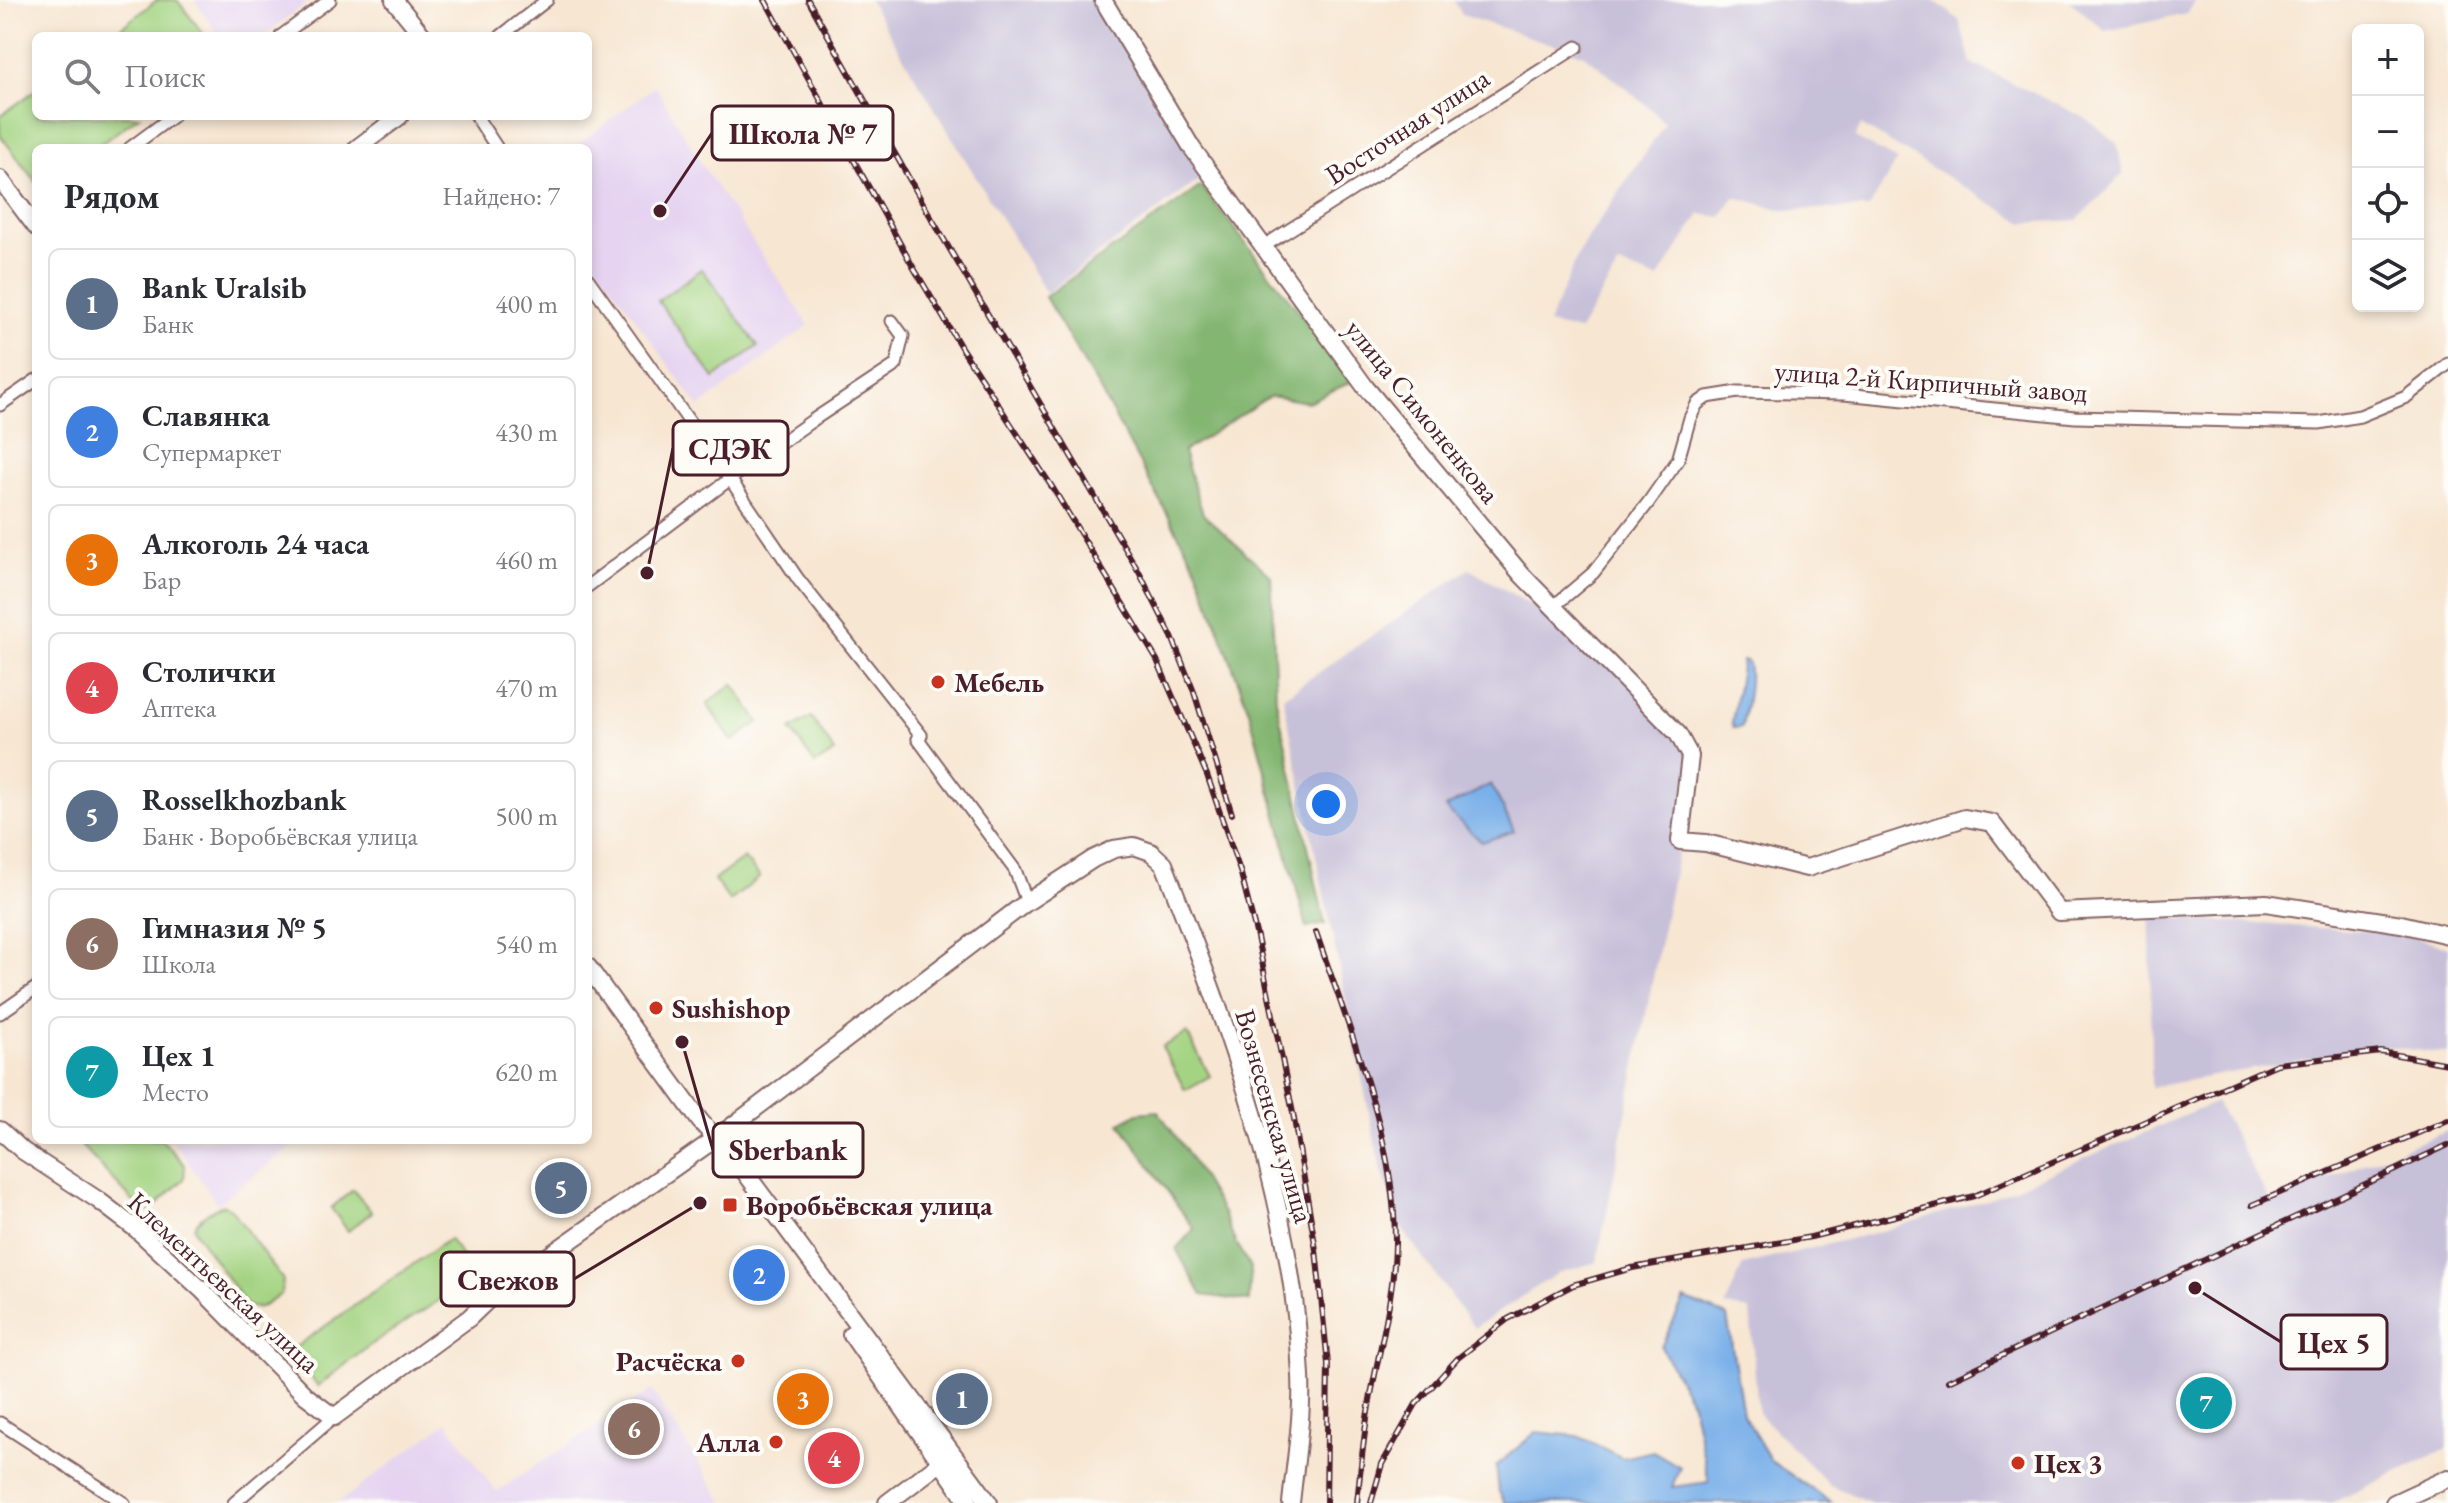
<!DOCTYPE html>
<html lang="ru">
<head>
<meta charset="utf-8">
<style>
	body { margin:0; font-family:"EB Garamond",serif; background:#f7f7f7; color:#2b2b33 }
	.controls { position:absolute; right:24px; top:24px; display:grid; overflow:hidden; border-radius:12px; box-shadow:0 4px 12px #0003 }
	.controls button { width:72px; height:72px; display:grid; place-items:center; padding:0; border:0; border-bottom:2px solid #e1e1e2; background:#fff; color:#2b2b33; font:40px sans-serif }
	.you { position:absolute; left:1326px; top:804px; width:28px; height:28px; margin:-20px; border:6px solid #fff; border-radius:50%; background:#1a73e8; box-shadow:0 0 0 12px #1a73e833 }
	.badge { display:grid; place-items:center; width:52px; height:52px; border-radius:50%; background:#0b8043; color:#fff; font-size:26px; font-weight:700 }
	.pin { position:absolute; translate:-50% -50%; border:4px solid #fff; box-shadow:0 2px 8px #0006 }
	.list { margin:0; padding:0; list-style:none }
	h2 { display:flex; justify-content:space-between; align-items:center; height:104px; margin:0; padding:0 32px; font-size:34px }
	h2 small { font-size:26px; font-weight:400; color:#7c7c81 }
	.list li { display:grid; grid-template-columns:52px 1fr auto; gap:24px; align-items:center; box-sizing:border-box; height:112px; margin:0 16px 16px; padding:0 16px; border:2px solid #e1e1e2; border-radius:12px }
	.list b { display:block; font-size:30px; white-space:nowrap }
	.list p { margin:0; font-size:26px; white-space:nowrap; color:#7c7c81 }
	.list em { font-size:26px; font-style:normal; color:#7c7c81 }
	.icon { flex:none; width:44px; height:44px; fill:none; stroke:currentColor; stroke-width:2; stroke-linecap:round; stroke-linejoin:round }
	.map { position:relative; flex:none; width:2448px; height:1503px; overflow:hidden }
	.search { position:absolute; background:#fff; box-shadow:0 4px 12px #0003; left:32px; top:32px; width:560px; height:88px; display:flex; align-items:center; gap:20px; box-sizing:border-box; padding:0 28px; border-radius:12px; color:#7c7c81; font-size:30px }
	.panel { position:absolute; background:#fff; box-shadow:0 4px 12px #0003; left:32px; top:144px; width:560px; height:1000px; border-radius:12px }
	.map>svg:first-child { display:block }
	.built { fill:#e5d3f1 }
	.industrial { fill:#c7c0d9 }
	.green { fill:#a4d483; stroke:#777a57; stroke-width:2 }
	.forest { fill:#83b671; stroke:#666a4e; stroke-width:2 }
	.water { fill:#7ab0e9; stroke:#62688a; stroke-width:2 }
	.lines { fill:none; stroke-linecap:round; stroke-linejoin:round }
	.street-casing { stroke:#876565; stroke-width:15 }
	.secondary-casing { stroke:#876565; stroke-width:20 }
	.street { stroke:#fff; stroke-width:11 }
	.secondary { stroke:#fff; stroke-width:16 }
	.rail-casing { stroke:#4a1f2b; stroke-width:6 }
	.rail { stroke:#fdfcf7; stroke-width:3; stroke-dasharray:9; stroke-linecap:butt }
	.poi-dot { fill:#c8321e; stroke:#fdfcf7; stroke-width:3 }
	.labels { text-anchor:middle; stroke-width:8; stroke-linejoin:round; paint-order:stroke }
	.street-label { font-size:28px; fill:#4a1f2b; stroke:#fdfcf7 }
	.poi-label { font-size:28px; font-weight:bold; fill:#4a1f2b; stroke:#fdfcf7; text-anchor:start }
	.leader { fill:none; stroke:#4a1f2b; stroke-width:3 }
	.callout-dot { fill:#4a1f2b; stroke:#fdfcf7; stroke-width:3 }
	.callout { fill:#fdfcf7; stroke:#4a1f2b; stroke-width:3 }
	.callout-label { font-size:30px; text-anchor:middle; font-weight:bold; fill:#4a1f2b }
</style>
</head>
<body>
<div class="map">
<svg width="2448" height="1503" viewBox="0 0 2448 1503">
	<rect width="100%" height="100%" fill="#fdfcf7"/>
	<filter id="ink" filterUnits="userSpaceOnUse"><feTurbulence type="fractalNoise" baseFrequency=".0125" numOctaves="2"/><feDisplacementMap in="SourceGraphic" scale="16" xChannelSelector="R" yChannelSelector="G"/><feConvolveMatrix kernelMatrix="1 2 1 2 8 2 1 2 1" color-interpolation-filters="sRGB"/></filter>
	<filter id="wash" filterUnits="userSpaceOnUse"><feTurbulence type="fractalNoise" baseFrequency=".006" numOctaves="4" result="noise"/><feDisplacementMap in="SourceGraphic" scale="32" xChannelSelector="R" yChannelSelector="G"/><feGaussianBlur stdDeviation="1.8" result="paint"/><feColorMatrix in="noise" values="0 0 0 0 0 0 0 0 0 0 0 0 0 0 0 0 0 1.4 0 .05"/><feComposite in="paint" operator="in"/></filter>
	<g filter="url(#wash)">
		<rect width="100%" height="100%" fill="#f7e6d2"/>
		<path class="built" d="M 194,0 L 311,0 L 263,36 L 220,36 Z
			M 655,86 L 704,168 L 809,325 L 699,407 L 588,253 L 588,148 L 573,148 Z
			M 173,1140 L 301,1140 L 217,1204 Z
			M 652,1390 L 724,1503 L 338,1503 L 447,1422 L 496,1492 Z"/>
		<path class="industrial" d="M 869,0 L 1098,0 L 1204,176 L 1046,293 Z
			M 1454,0 L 1934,0 L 1959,20 L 1971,63 L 2085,118 L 2117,143 L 2123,174 L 2077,220 L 2024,223 L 1861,125 L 1855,138 L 1897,160 L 1869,208 L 1783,210 L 1734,197 L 1721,217 L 1700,214 L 1658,279 L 1619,265 L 1579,331 L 1548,324 L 1581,248 L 1665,124 L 1651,109 L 1583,54 L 1462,15 Z
			M 2069,0 L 2196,0 L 2187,14 L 2105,31 Z
			M 1469,569 L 1624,659 L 1695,755 L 1680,841 L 1597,1262 L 1558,1273 L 1474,1328 L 1400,1226 L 1379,1160 L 1283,697 Z
			M 2150,916 L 2406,934 L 2448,947 L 2448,1054 L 2382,1046 L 2151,1087 Z
			M 2216,1102 L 2270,1201 L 2448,1131 L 2448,1448 L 2332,1503 L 1872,1503 L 1828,1484 L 1758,1413 L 1750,1310 L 1725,1306 L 1743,1265 L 1882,1231 L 1994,1197 Z"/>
		<path class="green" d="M 157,0 L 177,0 L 205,36 L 110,36 Z
			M 36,90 L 36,116 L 139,116 L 95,148 L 36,148 L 36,182 L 0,135 L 0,116 Z
			M 702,269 L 758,346 L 714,378 L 658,301 Z
			M 733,684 L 759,722 L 732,741 L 707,704 Z
			M 811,717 L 835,752 L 815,764 L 791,730 Z
			M 744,858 L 760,877 L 730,901 L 714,880 Z
			M 1187,1033 L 1210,1076 L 1185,1090 L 1162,1047 Z
			M 76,1140 L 162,1140 L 185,1165 L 184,1179 L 151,1210 L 143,1212 Z
			M 353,1190 L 372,1212 L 348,1231 L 331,1208 Z
			M 224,1205 L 231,1209 L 283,1280 L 281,1294 C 269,1302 259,1313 246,1305 L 196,1233 L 194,1227 C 199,1217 213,1208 224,1205 Z
			M 449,1239 L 477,1276 L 373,1343 L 318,1386 L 290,1351 Z"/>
		<path class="forest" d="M 1201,186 L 1353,381 L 1308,402 L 1270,396 L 1183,452 L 1203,514 L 1271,576 L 1276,700 L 1325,924 L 1307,928 L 1249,711 L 1196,567 L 1100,390 L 1045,297 Z
			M 1158,1111 L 1187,1152 L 1223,1213 L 1236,1244 L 1251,1268 L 1249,1301 L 1202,1295 L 1176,1249 L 1194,1229 L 1120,1123 L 1138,1113 Z"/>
		<path class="water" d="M 1742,661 L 1747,661 C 1753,676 1745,710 1742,727 L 1734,728 L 1732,723 Z
			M 1491,784 L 1514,831 L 1482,842 L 1445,808 Z
			M 1684,1299 L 1727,1316 L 1743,1414 L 1771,1461 L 1832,1503 L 1505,1503 L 1499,1492 L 1496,1466 L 1536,1432 L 1578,1436 L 1623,1458 L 1653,1451 L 1680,1467 L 1672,1487 L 1709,1482 L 1692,1403 L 1661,1347 Z"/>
	</g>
	<g filter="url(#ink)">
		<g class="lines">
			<g class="street-casing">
				<path id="street" d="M 281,36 L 330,0
					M 501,36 L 547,0
					M 476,116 L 497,148
					M 130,148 L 173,116
					M 1264,246 L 1577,47
					M 588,279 L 730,479 L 798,579 L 921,735 L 918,739 L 1015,870 L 1027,902
					M 0,405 L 36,380
					M 588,586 L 730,479 L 813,420 L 896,365 L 903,336 L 892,321
					M 1554,606 L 1593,573 L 1648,503 L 1678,460 L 1690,418 L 1697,404 L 1707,397 L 1738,392 L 1844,394 L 2075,417 L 2319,423 L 2360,416 L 2406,397 L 2448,364
					M 0,1013 L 36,988
					M 0,1423 L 124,1503
					M 234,1503 L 334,1417"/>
			</g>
			<g class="secondary-casing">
				<path id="secondary" d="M 394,0 L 423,36
					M 1103,0 L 1192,148 L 1366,388 L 1522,575 L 1678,734 L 1690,756 L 1680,841 L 1706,843 L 1807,868 L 1965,818 L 1992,823 L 2059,912 L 2266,903 L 2401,924 L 2448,935
					M 357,148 L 400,116
					M 0,179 L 36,227
					M 588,967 L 700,1121 L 736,1160 L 989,1503
					M 0,1130 L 23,1151 L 98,1200 L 136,1229 L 203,1291 L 305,1395 L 334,1417 L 469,1318 L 493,1295 L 715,1139 L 1027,902 L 1093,859 L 1114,849 L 1134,846 L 1151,852 L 1164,864 C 1228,1028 1293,1198 1301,1376 C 1303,1415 1295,1464 1291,1503
					M 851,1334 L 969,1503
					M 887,1503 L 940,1463
					M 2394,1503 L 2448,1478"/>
			</g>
			<use href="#street" class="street"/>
			<use href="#secondary" class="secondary"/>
			<g class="rail-casing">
				<path id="rail" d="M 765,0 L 912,265 L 962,349 L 1054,490 L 1157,660 L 1207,775 L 1241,874 L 1257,937 L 1293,1113 L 1316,1250 L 1328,1364 L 1326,1503
					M 808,0 L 932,219 L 1139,572 L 1172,637 L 1194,692 L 1232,814
					M 1316,932 C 1349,1030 1396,1139 1395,1244 C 1394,1301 1377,1356 1368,1412 C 1363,1442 1360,1473 1357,1503
					M 2252,1205 L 2448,1120
					M 1948,1381 L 2448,1145
					M 1371,1503 L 1382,1464 L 1416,1404 L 1458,1358 L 1508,1319 L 1573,1285 L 1632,1268 L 1811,1237 L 1974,1196 L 2277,1064 L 2381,1052 L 2448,1064"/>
			</g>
			<use href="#rail" class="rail"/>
		</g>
	</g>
	<g class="poi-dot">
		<circle cx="938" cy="682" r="8"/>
		<circle cx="656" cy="1008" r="8"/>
		<rect x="722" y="1197" width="16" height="16" rx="4"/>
		<circle cx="738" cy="1361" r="8"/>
		<circle cx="776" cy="1442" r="8"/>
		<circle cx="2018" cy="1463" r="8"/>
	</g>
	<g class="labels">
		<g class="street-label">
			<text transform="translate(1407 126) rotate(-33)" y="10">Восточная улица</text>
			<text transform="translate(1931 381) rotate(4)" y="10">улица 2-й Кирпичный завод</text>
			<text transform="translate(1423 411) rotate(51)" y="10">улица Симоненкова</text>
			<text transform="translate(1275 1116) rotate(74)" y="10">Вознесенская улица</text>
			<text transform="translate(224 1282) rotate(43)" y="10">Клементьевская улица</text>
		</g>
		<g class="poi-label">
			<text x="954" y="692">Мебель</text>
			<text x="672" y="1018">Sushishop</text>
			<text x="746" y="1215">Воробьёвская улица</text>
			<text x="722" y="1371" text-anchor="end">Расчёска</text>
			<text x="760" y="1452" text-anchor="end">Алла</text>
			<text x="2034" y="1473">Цех 3</text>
		</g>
	</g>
	<path class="leader" d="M660 211L712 133M647 573L673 448M682 1042L713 1150M700 1203L574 1279M2195 1288L2281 1342"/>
	<g class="callout-dot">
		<circle cx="660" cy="211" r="8"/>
		<circle cx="647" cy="573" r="8"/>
		<circle cx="682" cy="1042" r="8"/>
		<circle cx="700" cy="1203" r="8"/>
		<circle cx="2195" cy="1288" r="8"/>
	</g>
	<g class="callout">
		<rect x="712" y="106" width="181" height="54" rx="8"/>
		<rect x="673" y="421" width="115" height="54" rx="8"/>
		<rect x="713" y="1123" width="150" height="54" rx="8"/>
		<rect x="441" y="1252" width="133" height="54" rx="8"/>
		<rect x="2281" y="1315" width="106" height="54" rx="8"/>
	</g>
	<g class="callout-label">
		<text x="803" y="144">Школа № 7</text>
		<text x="730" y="459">СДЭК</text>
		<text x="788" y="1160">Sberbank</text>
		<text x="508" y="1290">Свежов</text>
		<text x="2334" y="1353">Цех 5</text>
	</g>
</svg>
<div class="controls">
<button>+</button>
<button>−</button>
<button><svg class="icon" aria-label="locate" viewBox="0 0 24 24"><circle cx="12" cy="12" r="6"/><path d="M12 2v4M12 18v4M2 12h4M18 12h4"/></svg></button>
<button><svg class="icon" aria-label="layers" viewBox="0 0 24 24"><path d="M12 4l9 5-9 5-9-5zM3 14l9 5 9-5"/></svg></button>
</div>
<div class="you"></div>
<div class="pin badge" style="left:962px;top:1399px;background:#5c6f8a">1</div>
<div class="pin badge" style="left:759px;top:1275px;background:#3f7fe0">2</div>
<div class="pin badge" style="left:803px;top:1399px;background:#e8710a">3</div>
<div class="pin badge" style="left:834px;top:1458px;background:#e0444e">4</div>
<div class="pin badge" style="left:561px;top:1188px;background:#5c6f8a">5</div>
<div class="pin badge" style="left:634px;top:1429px;background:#8d6e63">6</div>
<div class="pin badge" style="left:2206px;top:1403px;background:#0f9aa8">7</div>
<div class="search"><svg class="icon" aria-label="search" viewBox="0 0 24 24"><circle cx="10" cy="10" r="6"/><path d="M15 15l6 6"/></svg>Поиск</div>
<section class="panel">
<h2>Рядом<small>Найдено: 7</small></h2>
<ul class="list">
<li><span class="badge" style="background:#5c6f8a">1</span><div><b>Bank Uralsib</b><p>Банк</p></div><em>400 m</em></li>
<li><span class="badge" style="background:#3f7fe0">2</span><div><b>Славянка</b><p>Супермаркет</p></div><em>430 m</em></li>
<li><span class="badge" style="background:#e8710a">3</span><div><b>Алкоголь 24 часа</b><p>Бар</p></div><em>460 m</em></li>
<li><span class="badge" style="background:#e0444e">4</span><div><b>Столички</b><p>Аптека</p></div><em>470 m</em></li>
<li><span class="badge" style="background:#5c6f8a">5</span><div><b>Rosselkhozbank</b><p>Банк · Воробьёвская улица</p></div><em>500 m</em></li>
<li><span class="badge" style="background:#8d6e63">6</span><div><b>Гимназия № 5</b><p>Школа</p></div><em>540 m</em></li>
<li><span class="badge" style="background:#0f9aa8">7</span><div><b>Цех 1</b><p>Место</p></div><em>620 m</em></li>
</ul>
</section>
</div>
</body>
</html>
